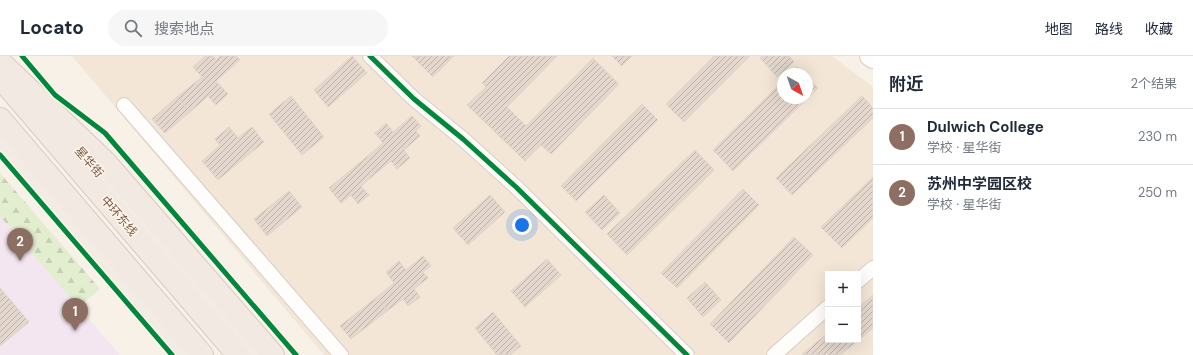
<!DOCTYPE html>
<html lang="zh">
<head>
<meta charset="utf-8">
<style>
	body { margin:0; font-family:"DM Sans","Noto Sans SC",sans-serif; background:#f6f6f7; color:#1f2937 }
	.controls { position:absolute; right:12px; bottom:12px; display:grid; overflow:hidden; border-radius:0px; box-shadow:0 4px 16px #0002 }
	.controls button { width:36px; height:36px; display:grid; place-items:center; padding:0; border:0; border-bottom:1px solid #e0e1e3; background:#fff; color:#1f2937; font:20px sans-serif }
	.compass { position:absolute; left:777px; top:12px; width:36px; height:36px; border-radius:50%; background:#fff; box-shadow:0 4px 16px #0002; rotate:140deg }
	.you { position:absolute; left:522px; top:169px; width:14px; height:14px; margin:-10px; border:3px solid #fff; border-radius:50%; background:#1a73e8; box-shadow:0 0 0 6px #1a73e833 }
	.badge { display:grid; place-items:center; width:26px; height:26px; border-radius:50%; background:#a38c7e; color:#fff; font-size:13px; font-weight:700 }
	.pin { position:absolute; translate:-50% -33px; filter:drop-shadow(0 1px 2px #0008) }
	.pin::after { content:''; position:absolute; top:21px; width:14px; height:12px; background:inherit; clip-path:polygon(0 0,100% 0,50% 100%) }
	.list { margin:0; padding:0; list-style:none }
	h2 { display:flex; justify-content:space-between; align-items:center; height:52px; margin:0; padding:0 16px; font-size:17px }
	h2 small { font-size:13px; font-weight:400; color:#747a83 }
	.list li { display:grid; grid-template-columns:26px 1fr auto; gap:12px; align-items:center; box-sizing:border-box; height:56px; padding:0 16px; border-top:1px solid #e0e1e3 }
	.list b { display:block; font-size:15px; white-space:nowrap }
	.list p { margin:0; font-size:13px; white-space:nowrap; color:#747a83 }
	.list em { font-size:13px; font-style:normal; color:#747a83 }
	.icon { flex:none; width:22px; height:22px; fill:none; stroke:currentColor; stroke-width:2; stroke-linecap:round; stroke-linejoin:round }
	.map { position:relative; flex:none; width:873px; height:299px; overflow:hidden }
	header { display:flex; align-items:center; gap:24px; box-sizing:border-box; height:56px; padding:0 20px; background:#fff; border-bottom:1px solid #e0e1e3 }
	header strong { font-size:19px }
	nav { display:flex; gap:22px; margin-inline-start:auto; font-size:14px }
	.search { width:280px; height:36px; background:#f6f6f7; display:flex; align-items:center; gap:10px; box-sizing:border-box; padding:0 14px; border-radius:22px; color:#747a83; font-size:15px }
	main { display:flex }
	aside { flex:1; background:#fff }
	.map>svg:first-child { display:block }
	.residential { fill:#f3e6d6; fill-rule:evenodd }
	.education { fill:#f3e6f1 }
	.forest { fill:url(#forest-firs) }
	.building { fill:url(#building-hatch); stroke:#e0d3c9 }
	.lines { fill:none; stroke-linecap:round; stroke-linejoin:round }
	.minor-casing { stroke:#d8cec5; stroke-width:16 }
	.secondary-casing { stroke:#d8cdc3; stroke-width:22 }
	.primary-casing { stroke:#d6cbc3; stroke-width:24 }
	.trunk-casing { stroke:#d6cbc3; stroke-width:24 }
	.minor { stroke:#fefdfb; stroke-width:14 }
	.secondary { stroke:#fefdfb; stroke-width:20 }
	.primary { stroke:#f2ece4; stroke-width:22 }
	.trunk { stroke:#f2e9e3; stroke-width:22 }
	.cycleway-casing { stroke:#fff5e8; stroke-width:8 }
	.cycleway { stroke:#00873e; stroke-width:5 }
	.labels { text-anchor:middle; stroke-width:3; stroke-linejoin:round; paint-order:stroke }
	.street-label { font-size:12px; fill:#765646; stroke:#fff5e8 }
</style>
</head>
<body>
<header>
<strong>Locato</strong>
<div class="search"><svg class="icon" aria-label="search" viewBox="0 0 24 24"><circle cx="10" cy="10" r="6"/><path d="M15 15l6 6"/></svg>搜索地点</div>
<nav><a>地图</a><a>路线</a><a>收藏</a></nav>
</header>
<main>
<div class="map">
<svg width="873" height="299" viewBox="0 0 873 299">
	<defs>
		<pattern id="forest-firs" width="22" height="20" patternUnits="userSpaceOnUse"><rect width="22" height="20" fill="#e3eed0"/><path d="M5 1l3.5 6h-7zM16 11l3.5 6h-7z" fill="#c6ceb4"/></pattern>
		<pattern id="building-hatch" width="6" height="6" patternUnits="userSpaceOnUse"><rect width="6" height="6" fill="#e4d8ce"/><path d="M-1 1l2-2M0 6l6-6M5 7l2-2" fill="none" stroke="#bdb2a9"/></pattern>
	</defs>
	<rect width="100%" height="100%" fill="#f7f1e7"/>
	<path class="residential" d="M 72,0 L 832,0 L 873,31 L 873,299 L 324,299 ZM 783,18 L 807,18 L 807,42 L 783,42 ZM 828,218 L 858,218 L 858,284 L 828,284 Z"/>
	<path class="education" d="M 0,160 L 78,251 L 120,299 L 0,299 Z"/>
	<path class="forest" d="M 0,117 L 100,233 L 78,251 L 0,160 Z"/>
	<path class="building" d="M 205,0 L 213,0 L 216,4 L 220,0 L 236,0 L 240,4 L 216,25 L 228,38 L 216,49 L 208,40 L 190,56 L 177,41 L 202,21 L 193,11 Z
		M 352,0 L 367,17 L 328,51 L 314,34 Z
		M 412,0 L 454,0 L 433,21 Z
		M 509,0 L 557,0 L 507,51 L 526,70 L 593,2 L 619,28 L 551,98 L 541,89 L 525,105 L 467,49 L 486,31 L 482,27 Z
		M 612,0 L 632,0 L 622,10 Z
		M 714,0 L 750,0 L 684,66 L 666,48 Z
		M 762,0 L 789,0 L 794,6 L 777,21 L 760,2 Z
		M 797,11 L 804,18 L 790,18 Z
		M 807,21 L 818,32 L 733,115 L 713,94 L 783,25 L 783,42 L 807,42 Z
		M 291,40 L 324,81 L 302,99 L 269,58 Z
		M 862,40 L 873,52 L 873,62 L 792,139 L 776,122 Z
		M 177,41 L 190,56 L 165,77 L 152,63 Z
		M 642,48 L 658,64 L 576,145 L 561,130 Z
		M 412,60 L 421,70 L 416,75 L 420,80 L 404,94 L 410,102 L 397,113 L 391,105 L 375,118 L 363,104 L 383,87 L 375,77 L 386,67 L 393,76 Z
		M 229,71 L 238,82 L 252,71 L 264,86 L 218,124 L 202,105 L 220,89 L 215,83 Z
		M 695,94 L 714,114 L 627,199 L 607,178 Z
		M 363,104 L 375,118 L 361,130 L 369,139 L 358,148 L 351,139 L 341,147 L 329,132 Z
		M 873,121 L 873,162 L 842,192 L 821,171 Z
		M 743,133 L 759,149 L 677,232 L 661,217 Z
		M 289,135 L 302,151 L 267,180 L 254,163 Z
		M 490,139 L 505,156 L 468,189 L 453,172 Z
		M 604,139 L 620,157 L 602,174 L 585,156 Z
		M 794,181 L 813,199 L 729,287 L 710,268 Z
		M 423,200 L 431,210 L 423,216 L 428,222 L 414,233 L 420,241 L 408,250 L 403,243 L 387,255 L 377,241 L 394,227 L 386,216 L 399,205 L 406,214 Z
		M 547,203 L 561,219 L 525,251 L 511,235 Z
		M 705,226 L 721,244 L 703,261 L 687,242 Z
		M 0,232 L 29,266 L 0,290 Z
		M 873,239 L 873,272 L 840,299 L 803,299 L 802,298 L 828,277 L 828,284 L 858,284 L 858,252 Z
		M 377,241 L 387,255 L 351,283 L 340,270 Z
		M 493,256 L 521,290 L 510,299 L 497,299 L 475,272 Z"/>
	<g class="lines">
		<g class="minor-casing">
			<path id="minor" d="M 370,0 L 414,43 L 463,83 L 516,131 L 687,299
				M 124,49 L 341,299
				M 858,225 L 873,212
				M 774,299 L 828,251"/>
		</g>
		<g class="secondary-casing">
			<path id="secondary" d="M 870,0 L 873,2"/>
		</g>
		<g class="primary-casing">
			<path id="primary" d="M 67,81 L 254,299
				M 0,83 L 186,299"/>
		</g>
		<g class="trunk-casing">
			<path id="trunk" d="M 0,6 L 105,106 L 273,299
				M 6,28 L 238,299
				M 0,63 L 202,299"/>
		</g>
		<use href="#minor" class="minor"/>
		<use href="#secondary" class="secondary"/>
		<use href="#primary" class="primary"/>
		<use href="#trunk" class="trunk"/>
		<g class="cycleway-casing">
			<path id="cycleway" d="M 22,0 L 55,39 L 105,77 L 296,299
				M 370,0 L 414,43 L 463,83 L 516,131 L 687,299
				M 0,99 L 172,299"/>
		</g>
		<use href="#cycleway" class="cycleway"/>
	</g>
	<g class="labels">
		<g class="street-label">
			<text transform="translate(89 106) rotate(49)" y="4">星华街</text>
			<text transform="translate(119 160) rotate(49)" y="4">中环东线</text>
		</g>
	</g>
</svg>
<div class="controls">
<button>+</button>
<button>−</button>
</div>
<svg class="compass" viewBox="-18 -18 36 36"><path d="M0-13l5 13h-10z" fill="#e53935"/><path d="M0 13l5-13h-10z" fill="#747a83"/></svg>
<div class="you"></div>
<div class="pin badge" style="left:75px;top:275px;background:#8d6e63">1</div>
<div class="pin badge" style="left:20px;top:205px;background:#8d6e63">2</div>
</div>
<aside>
<h2>附近<small>2个结果</small></h2>
<ul class="list">
<li><span class="badge" style="background:#8d6e63">1</span><div><b>Dulwich College</b><p>学校 · 星华街</p></div><em>230 m</em></li>
<li><span class="badge" style="background:#8d6e63">2</span><div><b>苏州中学园区校</b><p>学校 · 星华街</p></div><em>250 m</em></li>
</ul>
</aside>
</main>
</body>
</html>
